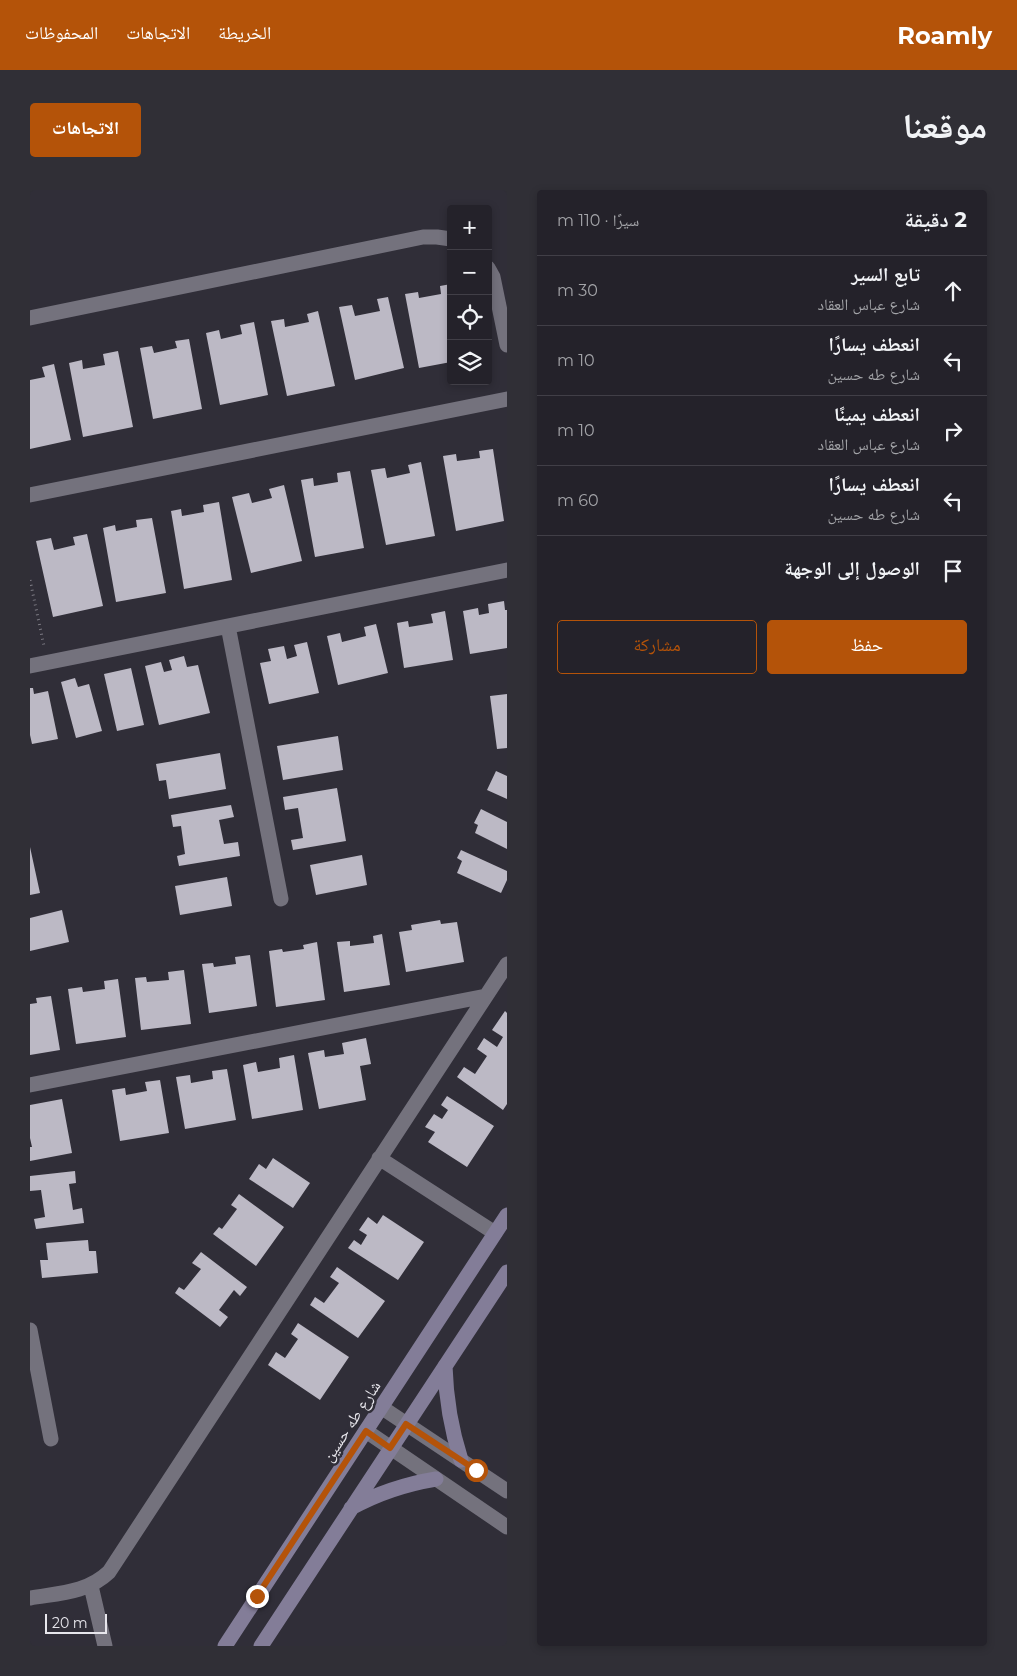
<!DOCTYPE html>
<html lang="ar">
<head>
<meta charset="utf-8">
<style>
	body { margin:0; font-family:Montserrat,"Noto Naskh Arabic",sans-serif; background:#302f36; color:#f1f3f6; direction:rtl }
	.controls { position:absolute; right:15px; top:15px; display:grid; overflow:hidden; border-radius:5px; box-shadow:0 2px 8px #0003 }
	.controls button { width:45px; height:45px; display:grid; place-items:center; padding:0; border:0; border-bottom:1px solid #413f47; background:#24222a; color:#f1f3f6; font:25px sans-serif }
	.scale { position:absolute; left:15px; bottom:12px; width:62px; box-sizing:border-box; padding-left:5px; border:2px solid #e7e6ec; border-top:0; font-size:14px; line-height:18px; white-space:nowrap; color:#e7e6ec; -webkit-text-stroke:4px #302e38; paint-order:stroke }
	.stop { position:absolute; width:15px; height:15px; margin:-11px; border:4px solid #b45309; border-radius:50%; background:#fff }
	.stop.end { background:#b45309; border-color:#fff; box-shadow:0 1px 5px #0008 }
	.list { margin:0; padding:0; list-style:none }
	h2 { display:flex; justify-content:space-between; align-items:center; height:65px; margin:0; padding:0 20px; font-size:21px }
	h2 small { font-size:16px; font-weight:400; color:#a3a4a8 }
	.list li { display:grid; grid-template-columns:32px 1fr auto; gap:15px; align-items:center; box-sizing:border-box; height:70px; padding:0 20px; border-top:1px solid #413f47 }
	.list b { display:block; font-size:19px; white-space:nowrap }
	.list p { margin:0; font-size:16px; white-space:nowrap; color:#a3a4a8 }
	.list em { font-size:16px; font-style:normal; color:#a3a4a8 }
	.actions { display:flex; gap:10px; padding:15px 20px }
	.actions a { flex:1; padding:11px 0; border:1px solid #b45309; border-radius:5px; text-align:center; font-size:18px; color:#b45309 }
	.actions .main { background:#b45309; color:#fff }
	.icon { flex:none; width:28px; height:28px; fill:none; stroke:currentColor; stroke-width:2; stroke-linecap:round; stroke-linejoin:round }
	.map { position:relative; flex:none; width:477px; height:1456px; overflow:hidden; direction:ltr; border-radius:5px }
	header { display:flex; align-items:center; gap:30px; box-sizing:border-box; height:70px; padding:0 25px; background:#b45309; color:#fff }
	header strong { font-size:24px }
	nav { display:flex; gap:28px; margin-inline-start:auto; font-size:18px }
	.intro { display:flex; align-items:center; justify-content:space-between; box-sizing:border-box; height:120px; padding:0 30px }
	h1 { margin:0; font-size:35px }
	.button { padding:12px 22px; border-radius:5px; background:#b45309; color:#fff; font-size:18px; font-weight:700 }
	main { display:flex; gap:30px; padding:0 30px }
	aside { flex:1; background:#24222a; border-radius:5px; box-shadow:0 2px 8px #0003 }
	.map>svg:first-child { display:block }
	.building { fill:#bcb9c5 }
	.lines { fill:none; stroke-linecap:round; stroke-linejoin:round }
	.path { stroke:#7c7a83; stroke-width:3; stroke-dasharray:1 4; stroke-linecap:butt }
	.street { stroke:#74727d; stroke-width:15 }
	.secondary { stroke:#837d98; stroke-width:15 }
	.route { stroke:#b45309; stroke-width:6 }
	.labels { text-anchor:middle; stroke-width:5; stroke-linejoin:round; paint-order:stroke }
	.street-label { font-size:16px; fill:#e7e6ec; stroke:#302e38 }
</style>
</head>
<body>
<header>
<strong>Roamly</strong>
<nav><a>الخريطة</a><a>الاتجاهات</a><a>المحفوظات</a></nav>
</header>
<div class="intro"><h1>موقعنا</h1><a class="button">الاتجاهات</a></div>
<main>
<aside>
<h2>2 دقيقة<small>سيرًا · 110 m</small></h2>
<ul class="list">
<li><svg class="icon" aria-label="ahead" viewBox="0 0 24 24"><path d="M12 20V5M6 11l6-6 6 6"/></svg><div><b>تابع السير</b><p>شارع عباس العقاد</p></div><em>30 m</em></li>
<li><svg class="icon" aria-label="left" viewBox="0 0 24 24"><path d="M17 20v-9H6M10 6l-5 5 5 5"/></svg><div><b>انعطف يسارًا</b><p>شارع طه حسين</p></div><em>10 m</em></li>
<li><svg class="icon" aria-label="right" viewBox="0 0 24 24"><path d="M7 20v-9h11M14 6l5 5-5 5"/></svg><div><b>انعطف يمينًا</b><p>شارع عباس العقاد</p></div><em>10 m</em></li>
<li><svg class="icon" aria-label="left" viewBox="0 0 24 24"><path d="M17 20v-9H6M10 6l-5 5 5 5"/></svg><div><b>انعطف يسارًا</b><p>شارع طه حسين</p></div><em>60 m</em></li>
<li><svg class="icon" aria-label="arrive" viewBox="0 0 24 24"><path d="M6 21V4h12l-3 4 3 4H6"/></svg><div><b>الوصول إلى الوجهة</b></div></li>
</ul>
<div class="actions"><a class="main">حفظ</a><a>مشاركة</a></div>
</aside>
<div class="map">
<svg width="477" height="1456" viewBox="0 0 477 1456">
	<rect width="100%" height="100%" fill="#302e38"/>
	<path class="building" d="M 421,94 L 421,172 L 389,178 L 375,104 L 388,102 L 389,108 L 411,104 L 410,96 Z
		M 358,107 L 374,178 L 325,190 L 309,117 L 322,115 L 325,126 L 350,121 L 347,109 Z
		M 288,121 L 305,196 L 257,206 L 241,131 L 254,129 L 255,137 L 279,132 L 277,124 Z
		M 224,132 L 238,205 L 190,215 L 176,143 L 189,140 L 191,149 L 212,144 L 210,135 Z
		M 159,149 L 172,219 L 123,229 L 110,158 L 122,156 L 124,163 L 147,158 L 145,151 Z
		M 88,161 L 103,237 L 53,247 L 39,173 L 52,170 L 53,179 L 75,175 L 73,164 Z
		M 24,174 L 41,250 L 0,259 L 0,190 L 15,187 L 12,177 Z
		M 463,259 L 474,331 L 426,341 L 413,266 L 426,264 L 427,271 L 450,268 L 449,261 Z
		M 391,272 L 405,346 L 356,355 L 341,280 L 355,278 L 357,288 L 380,283 L 378,275 Z
		M 320,281 L 334,358 L 285,367 L 271,290 L 283,288 L 284,296 L 308,292 L 307,283 Z
		M 254,295 L 272,371 L 221,383 L 202,307 L 219,303 L 222,313 L 242,308 L 239,299 Z
		M 189,312 L 202,390 L 154,399 L 141,321 L 151,319 L 152,326 L 174,322 L 173,315 Z
		M 122,328 L 136,403 L 86,412 L 73,338 L 85,335 L 86,341 L 107,337 L 106,330 Z
		M 57,344 L 73,416 L 23,427 L 6,351 L 21,348 L 24,360 L 45,355 L 43,347 Z
		M 474,411 L 475,420 L 477,420 L 477,458 L 440,464 L 433,421 L 448,418 L 449,425 L 459,423 L 458,414 Z
		M 415,421 L 423,470 L 374,478 L 367,433 L 378,431 L 379,437 L 403,433 L 401,424 Z
		M 346,434 L 358,483 L 308,495 L 297,446 L 310,443 L 312,452 L 336,446 L 334,437 Z
		M 277,452 L 289,503 L 239,514 L 230,473 L 241,471 L 238,459 L 254,456 L 257,469 L 267,466 L 264,455 Z
		M 154,466 L 157,477 L 168,475 L 180,523 L 129,535 L 115,476 L 131,472 L 134,482 L 142,480 L 139,470 Z
		M 101,478 L 114,535 L 87,541 L 74,484 Z
		M 45,488 L 48,497 L 59,494 L 72,541 L 46,548 L 31,492 Z
		M 0,498 L 3,498 L 4,504 L 18,501 L 28,549 L 2,554 L 0,545 Z
		M 477,504 L 477,558 L 467,559 L 460,506 Z
		M 308,546 L 313,580 L 253,590 L 247,556 Z
		M 190,563 L 196,599 L 139,609 L 136,590 L 129,591 L 126,574 Z
		M 466,581 L 477,586 L 477,609 L 457,600 Z
		M 307,598 L 316,651 L 263,660 L 261,650 L 273,648 L 268,618 L 255,620 L 253,607 Z
		M 201,615 L 204,627 L 189,630 L 194,654 L 208,652 L 210,666 L 149,676 L 147,666 L 155,664 L 151,636 L 143,637 L 141,625 Z
		M 451,619 L 477,632 L 477,659 L 445,643 L 448,635 L 444,633 Z
		M 0,657 L 10,703 L 0,705 Z
		M 431,660 L 477,681 L 477,690 L 471,703 L 427,683 L 432,671 L 427,668 Z
		M 332,665 L 337,695 L 286,705 L 280,675 Z
		M 197,687 L 202,716 L 150,725 L 145,696 Z
		M 32,720 L 39,752 L 0,761 L 0,728 Z
		M 410,730 L 411,734 L 427,732 L 434,772 L 376,782 L 369,742 L 382,740 L 381,735 Z
		M 352,744 L 360,795 L 314,802 L 307,752 L 320,751 L 320,756 L 344,753 L 343,746 Z
		M 287,752 L 295,810 L 246,817 L 239,761 L 252,759 L 253,762 L 274,759 L 273,755 Z
		M 220,765 L 227,816 L 179,823 L 172,774 L 183,773 L 184,777 L 206,774 L 205,767 Z
		M 154,780 L 161,834 L 111,840 L 105,788 L 116,787 L 117,792 L 139,790 L 138,782 Z
		M 88,789 L 96,847 L 46,854 L 38,799 L 52,797 L 53,802 L 75,799 L 74,791 Z
		M 21,806 L 30,860 L 0,865 L 0,814 L 7,813 L 6,808 Z
		M 475,821 L 477,823 L 477,914 L 473,920 L 427,887 L 434,877 L 445,884 L 457,866 L 447,859 L 454,848 L 467,857 L 473,847 L 462,840 Z
		M 336,848 L 341,874 L 330,876 L 336,910 L 289,919 L 278,863 L 294,860 L 295,867 L 314,864 L 312,853 Z
		M 264,865 L 273,920 L 222,929 L 213,875 L 226,872 L 228,882 L 250,878 L 249,868 Z
		M 197,879 L 206,930 L 155,939 L 146,887 L 160,885 L 161,893 L 183,889 L 182,881 Z
		M 130,890 L 139,943 L 90,951 L 82,900 L 95,898 L 96,905 L 117,901 L 115,892 Z
		M 417,906 L 464,936 L 437,977 L 398,952 L 405,942 L 395,937 L 404,924 L 412,929 L 418,920 L 411,915 Z
		M 32,909 L 42,963 L 0,971 L 0,957 L 2,957 L 0,948 L 0,915 Z
		M 243,968 L 280,993 L 263,1018 L 219,989 L 229,974 L 236,979 Z
		M 45,981 L 46,993 L 39,994 L 43,1020 L 52,1018 L 54,1033 L 6,1039 L 4,1029 L 15,1027 L 11,1000 L 0,1001 L 0,986 Z
		M 209,1004 L 254,1037 L 226,1076 L 183,1044 L 189,1037 L 192,1039 L 207,1019 L 201,1015 Z
		M 353,1025 L 394,1052 L 368,1090 L 318,1058 L 324,1050 L 331,1055 L 337,1045 L 329,1040 L 338,1027 L 347,1034 Z
		M 58,1050 L 59,1061 L 66,1061 L 68,1083 L 12,1088 L 10,1070 L 18,1070 L 16,1053 Z
		M 171,1062 L 217,1097 L 210,1106 L 204,1100 L 189,1120 L 198,1127 L 190,1137 L 145,1103 L 149,1097 L 154,1100 L 171,1079 L 162,1073 Z
		M 307,1077 L 355,1111 L 328,1148 L 280,1115 L 285,1107 L 294,1113 L 309,1093 L 300,1087 Z
		M 268,1133 L 319,1167 L 290,1210 L 238,1175 L 246,1162 L 255,1168 L 268,1149 L 261,1144 Z"/>
	<g class="lines">
		<path class="path" d="M 0,390 L 14,456"/>
		<path class="street" d="M 458,78 L 463,87 L 477,155
			M 0,128 L 393,47 L 407,47 L 421,49
			M 0,305 L 477,209
			M 198,436 L 251,709
			M 0,476 L 477,380
			M 0,895 L 456,806
			M 349,968 L 465,1043
			M 0,1140 L 21,1249
			M 351,1217 L 477,1301
			M 336,1241 L 477,1337
			M 61,1396 L 75,1456
			M 0,1408 C 29,1403 57,1403 79,1382 L 477,774"/>
		<path class="secondary" d="M 415,1176 C 416,1209 421,1239 431,1270
			M 321,1318 C 348,1303 376,1294 406,1289
			M 195,1456 L 477,1025
			M 231,1456 L 477,1082"/>
	</g>
	<g class="lines">
		<path class="route" d="M 227,1406 L 336,1241 L 360,1258 L 376,1234 L 446,1280"/>
	</g>
	<g class="labels">
		<g class="street-label">
			<text transform="translate(321 1231) rotate(-57)" y="6">شارع طه حسين</text>
		</g>
	</g>
</svg>
<div class="controls">
<button>+</button>
<button>−</button>
<button><svg class="icon" aria-label="locate" viewBox="0 0 24 24"><circle cx="12" cy="12" r="6"/><path d="M12 2v4M12 18v4M2 12h4M18 12h4"/></svg></button>
<button><svg class="icon" aria-label="layers" viewBox="0 0 24 24"><path d="M12 4l9 5-9 5-9-5zM3 14l9 5 9-5"/></svg></button>
</div>
<div class="scale">20 m</div>
<div class="stop" style="left:446px;top:1280px"></div>
<div class="stop end" style="left:227px;top:1406px"></div>
</div>
</main>
</body>
</html>
